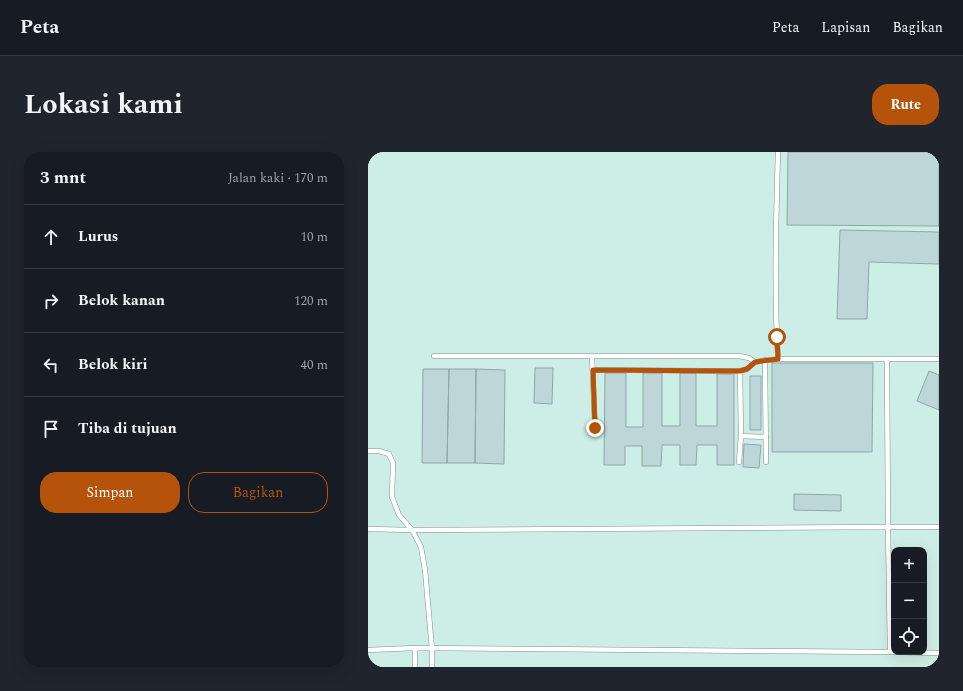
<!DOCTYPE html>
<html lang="id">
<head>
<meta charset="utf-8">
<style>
	body { margin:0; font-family:Spectral,serif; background:#20242c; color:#f1f3f6 }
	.controls { position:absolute; right:12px; bottom:12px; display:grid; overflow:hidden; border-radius:8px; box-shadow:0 4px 16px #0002 }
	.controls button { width:36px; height:36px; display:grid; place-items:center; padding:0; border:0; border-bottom:1px solid #363941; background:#171b24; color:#f1f3f6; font:20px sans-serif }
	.stop { position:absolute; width:12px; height:12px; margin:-9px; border:3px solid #b45309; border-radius:50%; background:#fff }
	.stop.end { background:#b45309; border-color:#fff; box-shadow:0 1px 4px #0008 }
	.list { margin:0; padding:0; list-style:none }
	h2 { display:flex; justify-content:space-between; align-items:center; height:52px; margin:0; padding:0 16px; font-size:17px }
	h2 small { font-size:13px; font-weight:400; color:#9ea1a6 }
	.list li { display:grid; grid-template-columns:26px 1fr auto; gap:12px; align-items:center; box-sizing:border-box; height:64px; padding:0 16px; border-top:1px solid #363941 }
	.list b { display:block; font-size:15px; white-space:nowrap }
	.list em { font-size:13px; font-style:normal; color:#9ea1a6 }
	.actions { display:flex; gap:8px; padding:12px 16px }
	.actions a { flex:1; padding:9px 0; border:1px solid #b45309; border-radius:16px; text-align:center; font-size:14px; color:#b45309 }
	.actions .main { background:#b45309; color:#fff }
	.icon { flex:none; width:22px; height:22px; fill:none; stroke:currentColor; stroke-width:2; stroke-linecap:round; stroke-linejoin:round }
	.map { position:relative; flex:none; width:571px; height:515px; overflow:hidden; border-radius:16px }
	header { display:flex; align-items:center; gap:24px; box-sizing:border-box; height:56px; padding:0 20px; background:#171b24; border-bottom:1px solid #363941 }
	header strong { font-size:19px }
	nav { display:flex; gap:22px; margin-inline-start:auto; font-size:14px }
	.intro { display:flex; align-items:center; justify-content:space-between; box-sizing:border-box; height:96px; padding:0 24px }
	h1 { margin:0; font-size:28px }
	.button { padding:10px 18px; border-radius:16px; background:#b45309; color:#fff; font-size:14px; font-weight:700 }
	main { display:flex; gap:24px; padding:0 24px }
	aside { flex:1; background:#171b24; border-radius:16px; box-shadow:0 4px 16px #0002 }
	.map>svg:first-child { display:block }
	.built { fill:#cdeee6; fill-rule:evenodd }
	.building { fill:#bdd6d8; stroke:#8fa7a9 }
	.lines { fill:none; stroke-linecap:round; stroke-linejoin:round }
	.lane-casing { stroke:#7c928d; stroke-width:5.5 }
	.lane { stroke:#fff; stroke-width:4.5 }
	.route { stroke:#b45309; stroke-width:5 }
</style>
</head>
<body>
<header>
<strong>Peta</strong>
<nav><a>Peta</a><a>Lapisan</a><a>Bagikan</a></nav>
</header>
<div class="intro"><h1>Lokasi kami</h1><a class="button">Rute</a></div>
<main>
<aside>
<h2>3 mnt<small>Jalan kaki · 170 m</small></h2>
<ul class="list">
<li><svg class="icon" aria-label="ahead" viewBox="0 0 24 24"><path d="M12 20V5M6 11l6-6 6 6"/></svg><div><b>Lurus</b></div><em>10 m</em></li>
<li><svg class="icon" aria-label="right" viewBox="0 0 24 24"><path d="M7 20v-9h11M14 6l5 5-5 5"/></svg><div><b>Belok kanan</b></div><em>120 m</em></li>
<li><svg class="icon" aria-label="left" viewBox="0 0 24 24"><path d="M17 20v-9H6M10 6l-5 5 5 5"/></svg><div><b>Belok kiri</b></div><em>40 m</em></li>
<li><svg class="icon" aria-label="arrive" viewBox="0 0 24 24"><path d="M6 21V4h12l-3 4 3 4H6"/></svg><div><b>Tiba di tujuan</b></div></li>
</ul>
<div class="actions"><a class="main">Simpan</a><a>Bagikan</a></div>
</aside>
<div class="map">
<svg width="571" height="515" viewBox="0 0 571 515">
	<rect width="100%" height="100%" fill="#dff7f2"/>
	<path class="built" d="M 0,0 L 571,0 L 571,515 L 0,515 ZM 526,398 L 556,398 L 556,500 L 526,500 Z"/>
	<path class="building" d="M 420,0 L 571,0 L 571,74 L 419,73 Z
		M 472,78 L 571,80 L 571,112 L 501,110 L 499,167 L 469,167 Z
		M 404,211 L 505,211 L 504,300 L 404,300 Z
		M 167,216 L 185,216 L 184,252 L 166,251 Z
		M 55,217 L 81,217 L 79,311 L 54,311 Z
		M 81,217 L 108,217 L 107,311 L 79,311 Z
		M 108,217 L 137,218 L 136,312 L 107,311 Z
		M 561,219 L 571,223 L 571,258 L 549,249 Z
		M 237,221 L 258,221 L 258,275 L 275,275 L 275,221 L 294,221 L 294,274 L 312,274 L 312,221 L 328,221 L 328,274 L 349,274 L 349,222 L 366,222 L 366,313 L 349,313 L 349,293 L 329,293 L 328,313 L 312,313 L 312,293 L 294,293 L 293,314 L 274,314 L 274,294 L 257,294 L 257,313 L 236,313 Z
		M 382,224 L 393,224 L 393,278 L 382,278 Z
		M 376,292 L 393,293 L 391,316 L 375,315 Z
		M 426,342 L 473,343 L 473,359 L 426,358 Z"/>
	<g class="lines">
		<g class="lane-casing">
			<path id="lane" d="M 410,0 C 408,69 406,138 410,207 L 571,207
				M 66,204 L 371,204 L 381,206 L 387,210 L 410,207
				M 224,204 L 227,276
				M 519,207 L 520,375 L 571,375
				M 397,208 L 398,310
				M 225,218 L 372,219 L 379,217 L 387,210
				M 373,284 L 398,285
				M 0,299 L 11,299 L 21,302 L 25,311 L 24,345 L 31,363 L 44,378 L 53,395 L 57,418 L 64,497 L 64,515
				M 371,310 L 373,284 L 372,219
				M 0,377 L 44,378 L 520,375 L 522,500 L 47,496 L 47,515
				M 0,498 L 47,496
				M 522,500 L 571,501"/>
		</g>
		<use href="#lane" class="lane"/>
	</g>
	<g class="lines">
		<path class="route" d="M 227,276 L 225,218 L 372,219 L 379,217 L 387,210 L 410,207 L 409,185"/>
	</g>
</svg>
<div class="controls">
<button>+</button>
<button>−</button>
<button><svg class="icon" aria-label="locate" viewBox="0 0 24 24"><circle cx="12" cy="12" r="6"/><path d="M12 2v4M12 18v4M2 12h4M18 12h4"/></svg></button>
</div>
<div class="stop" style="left:409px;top:185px"></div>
<div class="stop end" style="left:227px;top:276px"></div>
</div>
</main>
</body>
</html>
